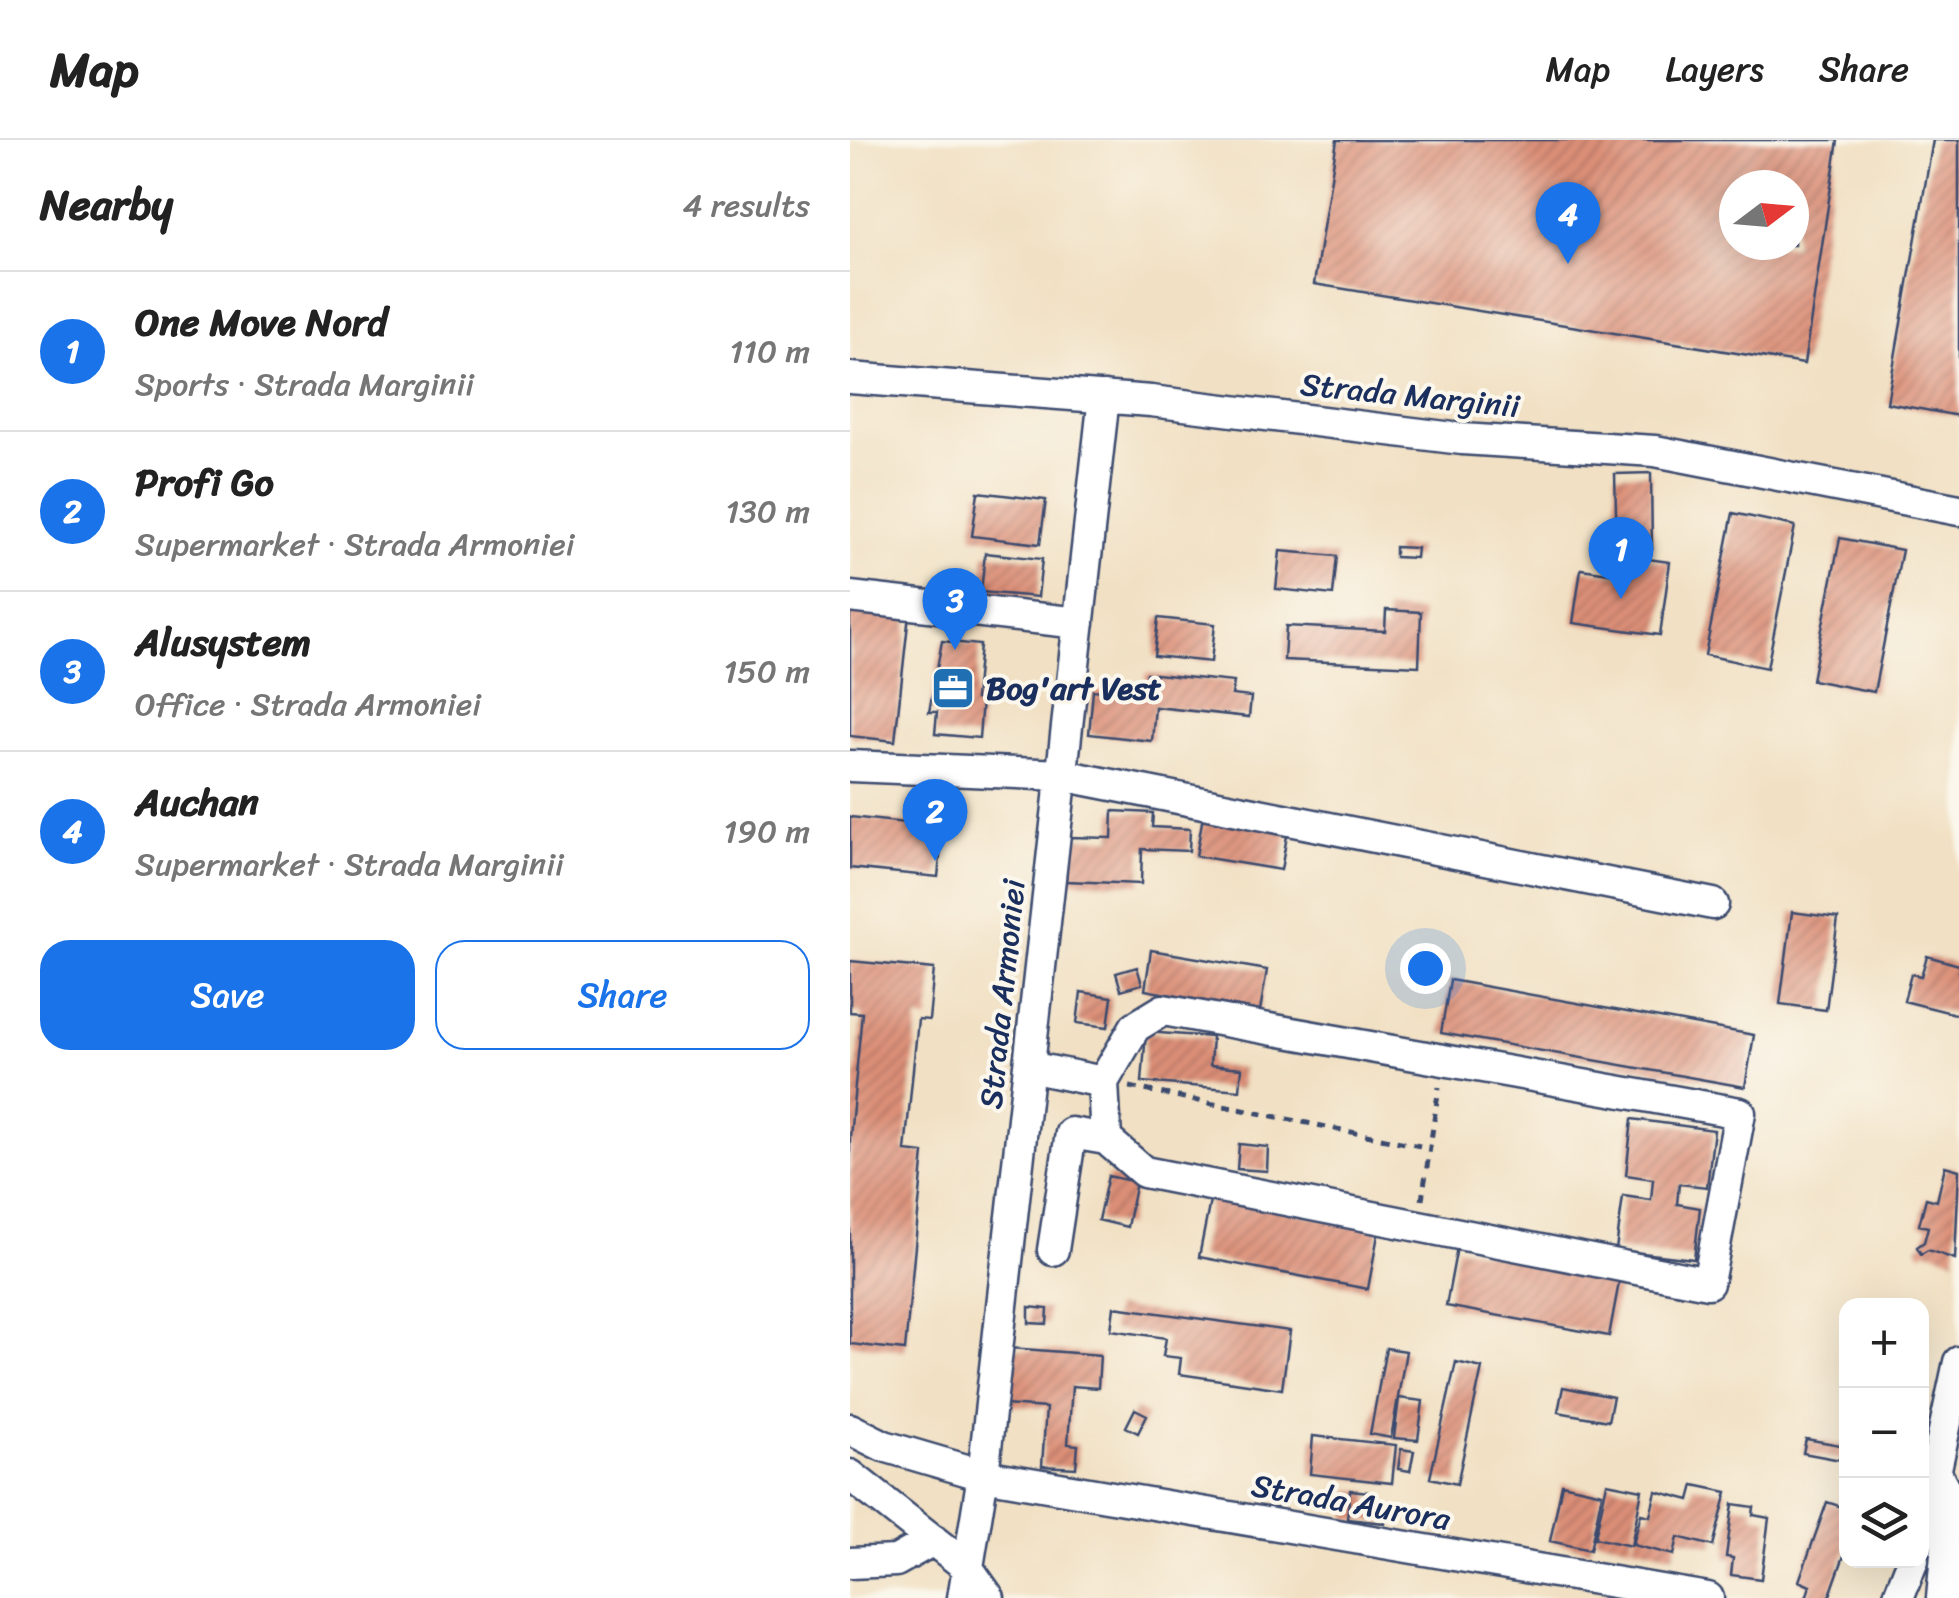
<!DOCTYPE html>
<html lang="en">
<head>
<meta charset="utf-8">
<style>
	body { margin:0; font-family:Sriracha,sans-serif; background:#f6f6f6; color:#222 }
	.controls { position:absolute; right:30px; bottom:30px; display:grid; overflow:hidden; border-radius:20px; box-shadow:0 10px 40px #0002 }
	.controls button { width:90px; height:90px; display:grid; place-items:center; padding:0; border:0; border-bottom:2px solid #e0e0e0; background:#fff; color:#222; font:50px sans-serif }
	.compass { position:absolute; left:869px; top:30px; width:90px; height:90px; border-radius:50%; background:#fff; box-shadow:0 10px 40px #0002; rotate:74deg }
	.you { position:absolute; left:575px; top:828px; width:35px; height:35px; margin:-25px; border:8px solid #fff; border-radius:50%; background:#1a73e8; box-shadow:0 0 0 15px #1a73e833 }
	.badge { display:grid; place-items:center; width:65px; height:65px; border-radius:50%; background:#1a73e8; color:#fff; font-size:32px; font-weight:700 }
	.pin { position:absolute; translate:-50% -82px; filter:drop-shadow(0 2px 5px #0008) }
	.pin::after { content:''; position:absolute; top:52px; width:35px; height:30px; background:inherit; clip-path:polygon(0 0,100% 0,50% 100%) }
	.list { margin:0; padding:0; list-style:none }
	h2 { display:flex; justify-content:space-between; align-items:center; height:130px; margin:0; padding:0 40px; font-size:42px }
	h2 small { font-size:32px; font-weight:400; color:#767676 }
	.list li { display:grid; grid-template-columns:65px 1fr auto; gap:30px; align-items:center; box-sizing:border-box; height:160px; padding:0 40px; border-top:2px solid #e0e0e0 }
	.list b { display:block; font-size:38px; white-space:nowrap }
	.list p { margin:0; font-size:32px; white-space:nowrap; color:#767676 }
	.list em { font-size:32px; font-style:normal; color:#767676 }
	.actions { display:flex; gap:20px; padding:30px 40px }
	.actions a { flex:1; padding:22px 0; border:2px solid #1a73e8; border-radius:30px; text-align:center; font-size:35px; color:#1a73e8 }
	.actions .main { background:#1a73e8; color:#fff }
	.icon { flex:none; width:55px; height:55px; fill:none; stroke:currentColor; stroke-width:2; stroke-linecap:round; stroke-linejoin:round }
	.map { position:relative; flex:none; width:1109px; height:1458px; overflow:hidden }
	header { display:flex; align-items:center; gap:60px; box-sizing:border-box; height:140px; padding:0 50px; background:#fff; border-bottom:2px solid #e0e0e0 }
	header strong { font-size:48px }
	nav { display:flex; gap:55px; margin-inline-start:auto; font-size:35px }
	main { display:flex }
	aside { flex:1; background:#fff }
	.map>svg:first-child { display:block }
	.building { fill:url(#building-hatch); fill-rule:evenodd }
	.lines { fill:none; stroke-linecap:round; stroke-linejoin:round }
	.minor-casing { stroke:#3b4a6d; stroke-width:35 }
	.path { stroke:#3b4a6d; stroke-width:5; stroke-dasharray:8 8; stroke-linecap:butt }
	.minor { stroke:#fff; stroke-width:30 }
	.labels { text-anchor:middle; stroke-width:8; stroke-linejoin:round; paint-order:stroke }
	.street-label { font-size:32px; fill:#1b2f5e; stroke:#fbf7ec }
	.poi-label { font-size:32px; font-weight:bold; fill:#1b2f5e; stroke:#fbf7ec; text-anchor:start }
</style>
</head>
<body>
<header>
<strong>Map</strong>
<nav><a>Map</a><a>Layers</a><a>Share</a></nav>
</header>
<main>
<aside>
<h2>Nearby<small>4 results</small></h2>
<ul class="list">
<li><span class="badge">1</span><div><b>One Move Nord</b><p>Sports · Strada Marginii</p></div><em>110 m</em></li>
<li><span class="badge">2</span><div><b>Profi Go</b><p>Supermarket · Strada Armoniei</p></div><em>130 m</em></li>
<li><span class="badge">3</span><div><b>Alusystem</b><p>Office · Strada Armoniei</p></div><em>150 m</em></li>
<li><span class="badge">4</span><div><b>Auchan</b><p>Supermarket · Strada Marginii</p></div><em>190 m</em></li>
</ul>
<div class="actions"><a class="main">Save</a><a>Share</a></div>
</aside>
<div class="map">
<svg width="1109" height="1458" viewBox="0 0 1109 1458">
	<defs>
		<pattern id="building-hatch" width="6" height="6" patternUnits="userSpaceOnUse" patternTransform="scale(2.5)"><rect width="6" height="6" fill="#dc8f77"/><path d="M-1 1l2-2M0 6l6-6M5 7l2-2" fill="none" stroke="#b27565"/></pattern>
	</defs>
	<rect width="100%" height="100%" fill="#fbf7ec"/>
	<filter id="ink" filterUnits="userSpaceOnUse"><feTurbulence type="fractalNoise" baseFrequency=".01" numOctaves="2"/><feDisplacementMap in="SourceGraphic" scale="20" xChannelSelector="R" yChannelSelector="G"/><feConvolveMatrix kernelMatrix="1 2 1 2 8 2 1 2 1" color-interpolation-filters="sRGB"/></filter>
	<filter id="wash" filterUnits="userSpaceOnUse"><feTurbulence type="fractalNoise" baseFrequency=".0048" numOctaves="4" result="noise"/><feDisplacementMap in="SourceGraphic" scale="40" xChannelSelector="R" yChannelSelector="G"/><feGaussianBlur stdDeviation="2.25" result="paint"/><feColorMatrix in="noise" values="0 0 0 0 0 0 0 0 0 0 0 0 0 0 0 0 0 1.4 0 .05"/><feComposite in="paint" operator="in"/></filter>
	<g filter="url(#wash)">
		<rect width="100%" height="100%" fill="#f1e0c3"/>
		<g id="blocks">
			<path class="building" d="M 487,0 L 988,0 L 954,224 L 464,144 ZM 884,45 L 944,45 L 944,105 L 884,105 Z
				M 1083,0 L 1109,0 L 1109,276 L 1037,263 Z
				M 801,333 L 802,409 L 767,409 L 765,334 Z
				M 128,352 L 196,360 L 190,404 L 122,396 Z
				M 883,373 L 945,386 L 917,528 L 855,515 Z
				M 990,398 L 1052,410 L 1024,552 L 962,540 Z
				M 545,407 L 567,408 L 566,418 L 545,417 Z
				M 430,411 L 487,416 L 483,455 L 426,449 Z
				M 135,413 L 192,419 L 188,457 L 131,452 Z
				M 776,416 L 820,422 L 810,495 L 723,483 L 731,429 L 773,435 Z
				M 0,467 L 59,474 L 45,601 L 0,596 Z
				M 536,470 L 571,472 L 569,526 L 434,520 L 436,486 L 535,491 Z
				M 308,478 L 365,484 L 361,522 L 304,516 Z
				M 92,501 L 130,505 L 125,559 L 132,560 L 129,598 L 85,594 L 87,572 L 79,572 Z
				M 296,533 L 384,542 L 382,555 L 401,557 L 399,577 L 305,567 L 302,601 L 239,594 L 243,550 L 293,555 Z
				M 263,671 L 303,673 L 302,687 L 340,689 L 339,711 L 292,709 L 291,744 L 216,741 L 218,697 L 262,698 Z
				M 353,676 L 438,690 L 431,730 L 346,716 Z
				M 0,677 L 93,687 L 88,737 L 0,728 Z
				M 942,772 L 988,778 L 976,870 L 930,864 Z
				M 301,810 L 417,830 L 410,871 L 295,850 Z
				M 1077,816 L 1109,825 L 1109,875 L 1054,861 L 1061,834 L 1071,836 Z
				M 0,821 L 84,829 L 79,880 L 68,879 L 55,1011 L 74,1013 L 55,1210 L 0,1204 L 0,997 L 12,873 L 0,872 Z
				M 287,827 L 292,844 L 271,850 L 266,833 Z
				M 600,840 L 904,895 L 895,947 L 591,893 Z
				M 231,852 L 262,857 L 258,887 L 227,883 Z
				M 296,892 L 362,897 L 360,925 L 392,928 L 390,950 L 292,942 Z
				M 782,979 L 864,990 L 857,1047 L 829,1044 L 827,1064 L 850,1068 L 844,1119 L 766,1110 L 773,1056 L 801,1060 L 803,1039 L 776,1035 Z
				M 389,1004 L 418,1007 L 417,1031 L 387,1029 Z
				M 1095,1026 L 1109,1030 L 1105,1119 L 1078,1110 L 1071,1114 L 1067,1107 L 1074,1102 L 1078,1087 L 1069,1085 L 1076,1058 L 1087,1061 Z
				M 258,1036 L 286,1042 L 277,1087 L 248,1080 Z
				M 361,1056 L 529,1089 L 518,1149 L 349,1117 Z
				M 607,1107 L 770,1137 L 759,1196 L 596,1166 Z
				M 179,1167 L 198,1169 L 197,1184 L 179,1183 Z
				M 264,1167 L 440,1191 L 432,1249 L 329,1234 L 331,1218 L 313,1216 L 316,1198 L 261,1190 Z
				M 160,1208 L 250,1215 L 248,1248 L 222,1246 L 218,1304 L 228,1305 L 226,1328 L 192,1326 L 196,1268 L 155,1265 Z
				M 536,1208 L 556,1211 L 541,1298 L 520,1294 Z
				M 606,1222 L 632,1228 L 607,1344 L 580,1338 Z
				M 713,1247 L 763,1257 L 758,1281 L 708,1272 Z
				M 549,1258 L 573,1261 L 568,1300 L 544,1298 Z
				M 285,1269 L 297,1275 L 288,1293 L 276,1287 Z
				M 463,1296 L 546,1305 L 542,1343 L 460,1334 Z
				M 956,1299 L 996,1306 L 996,1321 L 953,1313 Z
				M 551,1309 L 564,1311 L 560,1331 L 548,1329 Z
				M 757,1343 L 792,1350 L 781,1406 L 745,1398 Z
				M 712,1344 L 752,1353 L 740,1410 L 700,1401 Z
				M 844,1345 L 877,1352 L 863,1406 L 828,1397 L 824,1415 L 783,1405 L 791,1374 L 800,1376 L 806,1351 L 840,1360 Z
				M 500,1350 L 520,1352 L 519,1369 L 536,1370 L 535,1383 L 497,1379 Z
				M 996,1356 L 996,1410 L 979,1458 L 956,1458 L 960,1446 L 949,1441 L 977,1362 L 992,1367 Z
				M 883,1364 L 904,1367 L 903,1375 L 919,1378 L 911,1439 L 881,1435 L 883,1418 L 876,1417 Z"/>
		</g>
	</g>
	<g filter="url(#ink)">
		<use href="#blocks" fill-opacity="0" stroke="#3b4a6d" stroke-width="2.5"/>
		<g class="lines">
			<g class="minor-casing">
				<path id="minor" d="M 0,238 L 301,261 L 612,299 L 805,311 L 1109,370
					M 0,457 L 229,483
					M 0,626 L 212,635 L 863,764
					M 179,927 L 253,942 L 256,999 L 294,1032 L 858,1143 L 890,973 L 313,870 L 285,887 L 253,942
					M 203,1110 L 221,993 L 256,999
					M 0,1289 L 34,1306 L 133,1335 L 858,1458
					M 0,1335 L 117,1427 L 139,1458
					M 1087,1335 L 1101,1361 L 1092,1458
					M 1072,1394 L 1109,1222
					M 0,1423 L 46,1421 L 83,1400
					M 113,1458 L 133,1335 L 254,257
					M 1048,1458 L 1063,1420"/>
			</g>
			<path class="path" d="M 280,947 L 580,1008
				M 572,1060 L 589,947"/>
			<use href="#minor" class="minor"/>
		</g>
	</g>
	<defs>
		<g id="office-square" transform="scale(2.25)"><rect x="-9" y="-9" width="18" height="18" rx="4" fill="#1f6fb2" stroke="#fbf7ec"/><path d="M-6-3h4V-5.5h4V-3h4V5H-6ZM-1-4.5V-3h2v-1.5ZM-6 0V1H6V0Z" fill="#fff"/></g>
	</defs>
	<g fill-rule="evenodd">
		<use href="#office-square" x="103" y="548"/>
	</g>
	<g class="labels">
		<g class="street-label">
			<text transform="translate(560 255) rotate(6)" y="11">Strada Marginii</text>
			<text transform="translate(152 854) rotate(-84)" y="11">Strada Armoniei</text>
			<text transform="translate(501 1362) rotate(10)" y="11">Strada Aurora</text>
		</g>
		<g class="poi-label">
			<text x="136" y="559">Bog'art Vest</text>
		</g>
	</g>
</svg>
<div class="controls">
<button>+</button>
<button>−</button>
<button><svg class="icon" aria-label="layers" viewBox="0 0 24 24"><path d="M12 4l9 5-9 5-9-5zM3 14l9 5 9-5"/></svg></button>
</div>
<svg class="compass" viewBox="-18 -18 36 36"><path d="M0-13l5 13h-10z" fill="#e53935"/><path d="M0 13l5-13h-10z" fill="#767676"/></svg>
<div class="you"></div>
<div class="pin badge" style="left:771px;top:459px">1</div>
<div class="pin badge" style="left:85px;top:721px">2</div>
<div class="pin badge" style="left:105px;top:510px">3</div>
<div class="pin badge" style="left:718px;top:124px">4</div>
</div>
</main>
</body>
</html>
